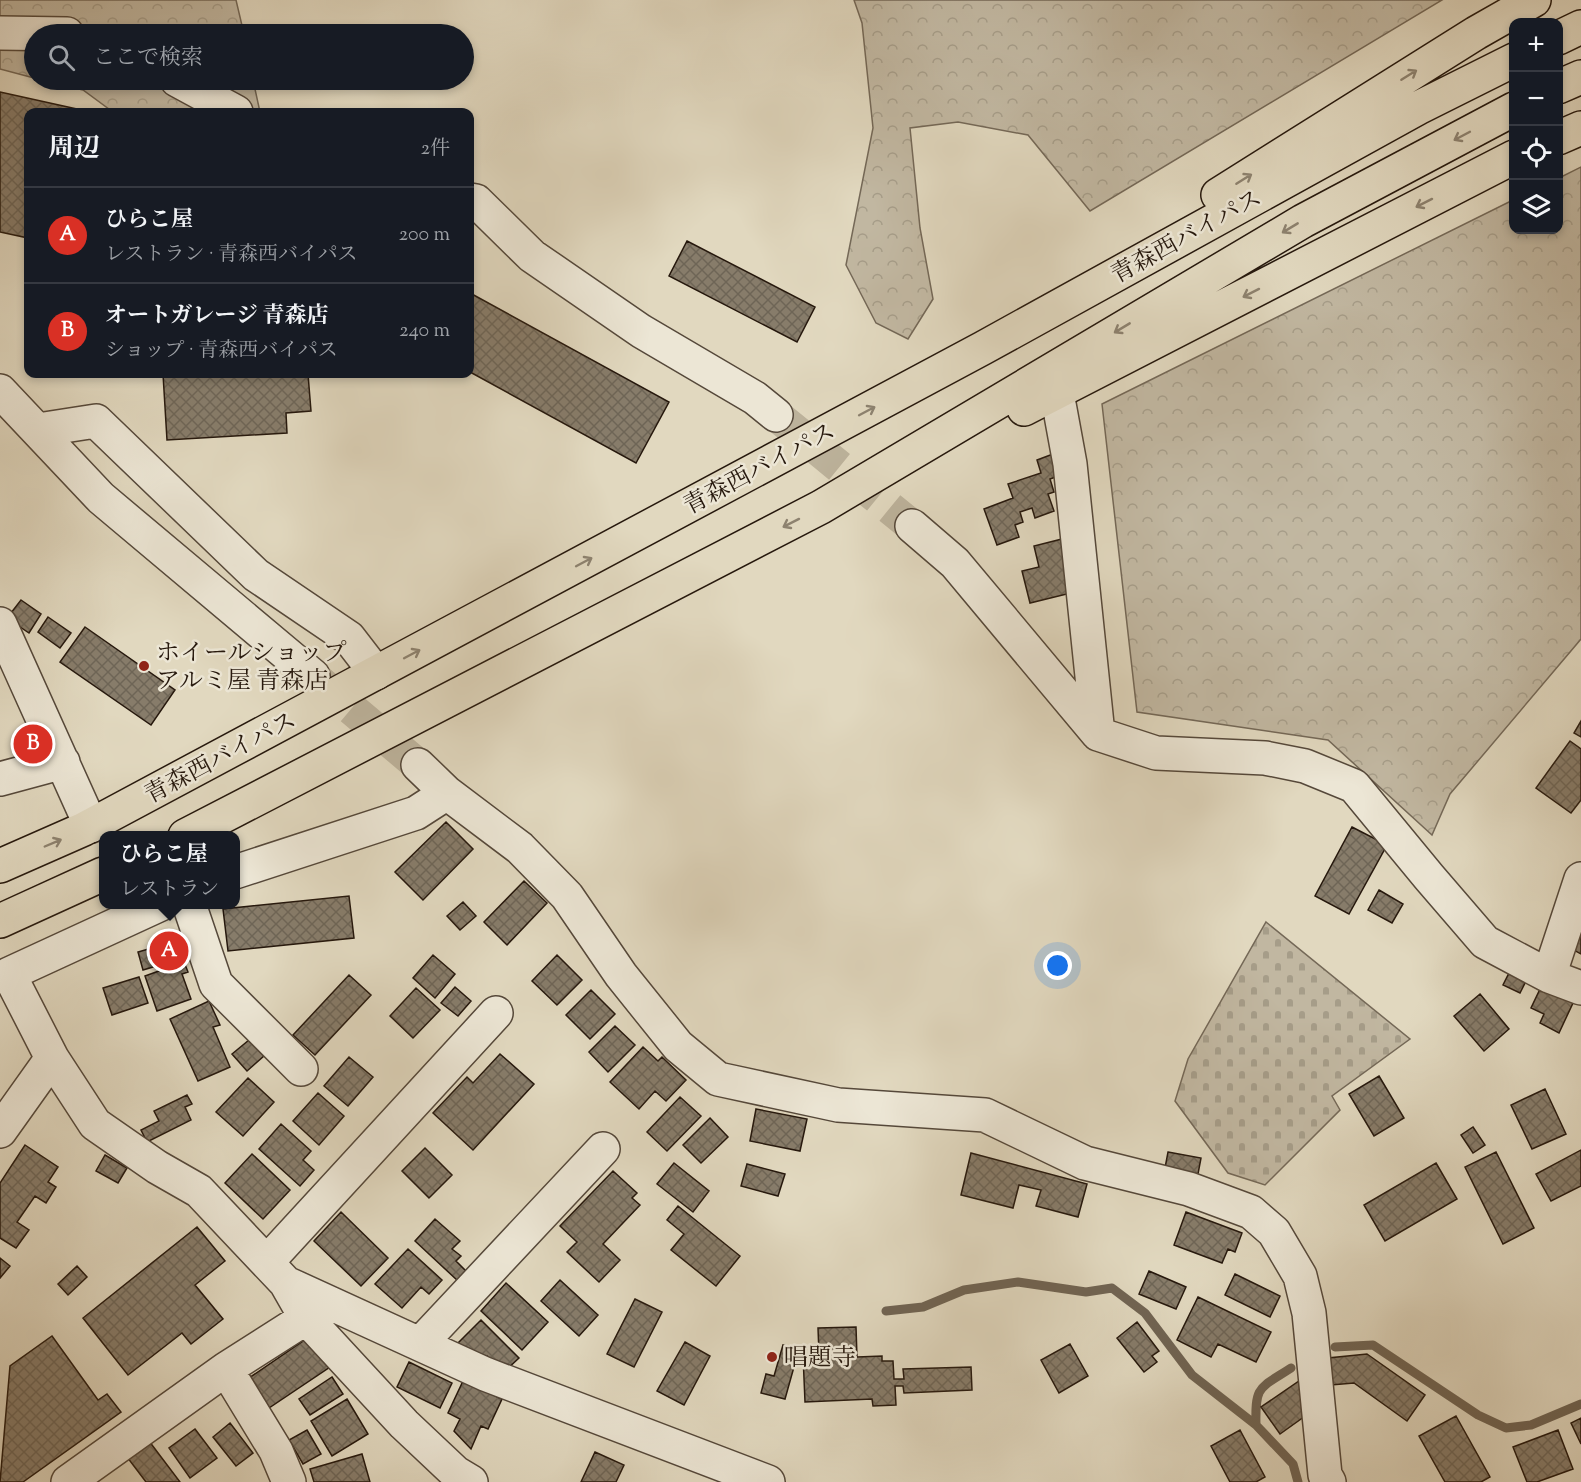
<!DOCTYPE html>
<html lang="ja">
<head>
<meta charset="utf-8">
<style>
	body { margin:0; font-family:"Sorts Mill Goudy","Noto Serif JP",serif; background:#20242c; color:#f1f3f6 }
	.controls { position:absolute; right:18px; top:18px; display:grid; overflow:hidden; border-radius:12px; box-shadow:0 3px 9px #0003 }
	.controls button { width:54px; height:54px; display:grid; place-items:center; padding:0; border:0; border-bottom:2px solid #363941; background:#171b24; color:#f1f3f6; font:30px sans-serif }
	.you { position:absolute; left:1058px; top:966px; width:21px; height:21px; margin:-15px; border:4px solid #fff; border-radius:50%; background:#1a73e8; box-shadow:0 0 0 9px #1a73e833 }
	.badge { display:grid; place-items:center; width:39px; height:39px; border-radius:50%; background:#d93025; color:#fff; font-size:20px; font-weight:700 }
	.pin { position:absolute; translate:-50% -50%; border:3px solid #fff; box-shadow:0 2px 6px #0006 }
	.popup { position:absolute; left:99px; top:831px; width:141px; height:78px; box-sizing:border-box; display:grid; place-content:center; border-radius:12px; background:#171b24; filter:drop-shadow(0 2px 4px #0005); font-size:20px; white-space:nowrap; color:#9ea1a6 }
	.popup b { font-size:22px; color:#f1f3f6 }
	.popup::after { content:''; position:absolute; left:50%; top:100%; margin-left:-12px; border:12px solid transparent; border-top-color:#171b24 }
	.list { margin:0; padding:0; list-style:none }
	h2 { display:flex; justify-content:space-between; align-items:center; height:78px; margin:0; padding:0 24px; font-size:26px }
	h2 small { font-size:20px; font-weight:400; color:#9ea1a6 }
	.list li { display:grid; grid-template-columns:39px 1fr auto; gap:18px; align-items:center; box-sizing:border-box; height:96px; padding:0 24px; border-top:2px solid #363941 }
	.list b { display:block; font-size:22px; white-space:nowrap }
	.list p { margin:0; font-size:20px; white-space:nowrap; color:#9ea1a6 }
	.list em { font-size:20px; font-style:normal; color:#9ea1a6 }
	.icon { flex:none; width:33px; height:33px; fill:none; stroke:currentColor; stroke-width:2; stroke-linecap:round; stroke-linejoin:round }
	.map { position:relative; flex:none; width:1581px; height:1482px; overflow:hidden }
	.search { position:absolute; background:#171b24; box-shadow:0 3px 9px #0003; left:24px; top:24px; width:450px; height:66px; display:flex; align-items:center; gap:15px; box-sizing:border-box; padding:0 21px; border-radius:33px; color:#9ea1a6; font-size:22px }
	.panel { position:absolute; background:#171b24; box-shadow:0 3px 9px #0003; left:24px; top:108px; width:450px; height:270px; border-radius:12px }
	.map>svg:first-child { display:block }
	.forest { fill:url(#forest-crowns); stroke:#746857; stroke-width:1.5 }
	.cemetery { fill:url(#cemetery-stones); stroke:#746857; stroke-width:1.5 }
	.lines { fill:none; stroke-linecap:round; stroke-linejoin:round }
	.stream { stroke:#706453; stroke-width:9 }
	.building { fill:url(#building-cross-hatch); stroke:#26180d; stroke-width:1.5 }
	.minor-tunnel { stroke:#bcb29b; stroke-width:33; stroke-dasharray:33 16; stroke-linecap:butt }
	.minor-casing { stroke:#55483a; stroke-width:36 }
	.highway-casing { stroke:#26180d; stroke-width:36 }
	.minor { stroke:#ece6d5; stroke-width:33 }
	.highway { stroke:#e1d8bf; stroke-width:33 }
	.oneway { stroke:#8d826f }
	.poi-dot { fill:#8f2418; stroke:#ece6d5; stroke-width:2 }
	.labels { text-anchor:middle; stroke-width:5; stroke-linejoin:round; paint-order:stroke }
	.street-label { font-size:24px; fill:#26180d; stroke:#ece6d5 }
	.poi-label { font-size:24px; fill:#26180d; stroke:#ece6d5; text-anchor:start }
</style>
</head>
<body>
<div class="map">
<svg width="1581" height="1482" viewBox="0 0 1581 1482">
	<defs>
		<pattern id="forest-crowns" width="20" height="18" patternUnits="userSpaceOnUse" patternTransform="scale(1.5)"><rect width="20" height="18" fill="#c1b7a1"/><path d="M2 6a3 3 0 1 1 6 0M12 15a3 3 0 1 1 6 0" fill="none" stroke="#a69d89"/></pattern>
		<pattern id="cemetery-stones" width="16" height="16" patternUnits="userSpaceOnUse" patternTransform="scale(1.5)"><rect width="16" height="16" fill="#c1b7a1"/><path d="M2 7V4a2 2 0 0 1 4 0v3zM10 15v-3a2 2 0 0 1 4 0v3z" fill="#a69d89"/></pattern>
		<pattern id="building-cross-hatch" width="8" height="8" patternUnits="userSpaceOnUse" patternTransform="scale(1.5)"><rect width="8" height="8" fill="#877c6a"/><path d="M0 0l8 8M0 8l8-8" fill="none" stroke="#6e6556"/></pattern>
	</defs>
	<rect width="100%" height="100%" fill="#e1d8bf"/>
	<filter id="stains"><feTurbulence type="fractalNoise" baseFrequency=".00333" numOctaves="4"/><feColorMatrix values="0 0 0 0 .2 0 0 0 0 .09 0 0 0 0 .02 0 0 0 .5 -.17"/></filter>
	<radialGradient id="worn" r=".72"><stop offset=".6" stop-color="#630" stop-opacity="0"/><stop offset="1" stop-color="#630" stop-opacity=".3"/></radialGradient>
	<path class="forest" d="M 0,0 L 236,0 L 244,34 L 34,34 L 34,78 L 0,69 Z
		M 854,0 L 1442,0 L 1090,211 L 1028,135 L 958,122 L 910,128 L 920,228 L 933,299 L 908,339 L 876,323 L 846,265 L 873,128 L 862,23 Z
		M 41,80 L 253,80 L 260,112 L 113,112 L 83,90 Z
		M 1581,167 L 1581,639 L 1450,794 L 1432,835 L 1328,740 L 1137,712 L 1102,404 L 1513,200 L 1514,230 L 1558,230 L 1559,178 Z"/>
	<path class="cemetery" d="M 1266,922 L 1410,1039 L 1332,1096 L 1340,1110 L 1265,1185 L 1228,1173 L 1175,1101 L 1188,1059 Z"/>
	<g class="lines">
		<path class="stream" d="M 886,1311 L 923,1307 L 964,1290 L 1018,1282 L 1086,1292 L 1112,1288 L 1145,1313 L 1192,1375 L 1256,1425 L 1293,1464 L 1298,1482
			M 1335,1347 L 1373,1345 L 1478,1415 L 1506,1428 L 1531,1425 L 1581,1404
			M 1256,1425 C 1255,1385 1259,1389 1291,1368"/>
	</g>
	<path class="building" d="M 0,92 L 86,111 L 28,112 L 28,238 L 0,232 Z
		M 687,241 L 815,307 L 797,342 L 669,276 Z
		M 470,293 L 669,402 L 636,463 L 470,372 Z
		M 163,374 L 308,374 L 311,411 L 286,413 L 287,433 L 167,440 Z
		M 1053,454 L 1061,475 L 1050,479 L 1054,492 L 1048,494 L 1054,511 L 1035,518 L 1032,508 L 1020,512 L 1023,522 L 1015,525 L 1019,537 L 997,545 L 984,509 L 1013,498 L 1008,484 L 1041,473 L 1037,460 Z
		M 1062,539 L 1075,592 L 1030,603 L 1022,571 L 1039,567 L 1034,546 Z
		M 21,600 L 41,614 L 29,633 L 7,618 Z
		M 48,617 L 71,633 L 60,648 L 38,632 Z
		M 85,627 L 175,690 L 151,725 L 60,662 Z
		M 1581,721 L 1581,737 L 1574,733 Z
		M 1570,741 L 1581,749 L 1581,800 L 1571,813 L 1536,788 Z
		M 446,822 L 473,849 L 423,900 L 395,872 Z
		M 1352,827 L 1387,845 L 1349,914 L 1315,896 Z
		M 524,881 L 547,903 L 507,945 L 484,922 Z
		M 1379,890 L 1403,904 L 1392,923 L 1368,910 Z
		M 349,896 L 354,938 L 228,951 L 223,909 Z
		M 463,902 L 476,916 L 460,930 L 447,916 Z
		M 1581,926 L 1581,954 L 1570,948 Z
		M 176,933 L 183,958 L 143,970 L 138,952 L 159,946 L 157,939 Z
		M 433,955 L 455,974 L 435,998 L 413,978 Z
		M 557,955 L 582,980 L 557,1005 L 532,981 Z
		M 184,962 L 188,972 L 182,974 L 191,999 L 157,1011 L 145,976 Z
		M 1511,969 L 1528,977 L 1520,993 L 1503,985 Z
		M 349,975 L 371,995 L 315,1055 L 293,1035 Z
		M 139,977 L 148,1003 L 112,1015 L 103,988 Z
		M 455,987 L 471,1001 L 458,1016 L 441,1003 Z
		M 1541,987 L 1573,1003 L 1559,1033 L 1540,1023 L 1544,1014 L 1531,1008 Z
		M 416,988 L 440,1010 L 413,1038 L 390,1016 Z
		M 591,990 L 615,1014 L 590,1039 L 566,1015 Z
		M 1480,994 L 1509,1029 L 1484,1051 L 1454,1016 Z
		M 209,1001 L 220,1025 L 213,1027 L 230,1067 L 198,1081 L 170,1019 Z
		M 615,1026 L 635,1045 L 608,1072 L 589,1052 Z
		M 249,1040 L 264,1056 L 247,1071 L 232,1054 Z
		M 643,1047 L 658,1061 L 662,1057 L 686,1080 L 666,1101 L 655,1091 L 639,1109 L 610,1082 Z
		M 500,1054 L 534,1084 L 473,1150 L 433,1113 L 467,1077 L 473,1083 Z
		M 349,1057 L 373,1077 L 348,1106 L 324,1086 Z
		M 1379,1076 L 1404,1118 L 1374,1136 L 1349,1094 Z
		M 248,1078 L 274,1102 L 243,1136 L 216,1112 Z
		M 1545,1089 L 1566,1134 L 1532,1149 L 1511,1105 Z
		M 318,1093 L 344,1116 L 319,1145 L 293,1121 Z
		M 187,1095 L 192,1104 L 185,1107 L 191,1120 L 147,1142 L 141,1130 L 159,1121 L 154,1111 Z
		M 680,1097 L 701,1116 L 667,1151 L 647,1132 Z
		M 756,1109 L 807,1119 L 800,1151 L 750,1141 Z
		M 710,1118 L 728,1137 L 701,1163 L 683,1145 Z
		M 281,1124 L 311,1151 L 303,1160 L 314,1170 L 300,1186 L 259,1149 Z
		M 1473,1127 L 1485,1145 L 1473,1153 L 1461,1135 Z
		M 25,1145 L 58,1167 L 48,1182 L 56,1187 L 46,1203 L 35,1196 L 17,1222 L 29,1230 L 16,1248 L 0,1238 L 0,1183 Z
		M 425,1148 L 452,1175 L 429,1198 L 402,1171 Z
		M 1581,1150 L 1581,1186 L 1551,1201 L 1536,1174 Z
		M 1168,1152 L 1201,1158 L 1198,1174 L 1165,1168 Z
		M 1496,1152 L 1534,1228 L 1503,1244 L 1465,1167 Z
		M 971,1153 L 1087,1184 L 1078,1217 L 1036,1206 L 1041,1190 L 1019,1185 L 1013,1208 L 961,1195 Z
		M 252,1154 L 290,1190 L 263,1219 L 225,1183 Z
		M 105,1155 L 127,1168 L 118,1183 L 96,1171 Z
		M 674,1163 L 709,1191 L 693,1212 L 657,1184 Z
		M 1436,1163 L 1457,1199 L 1385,1241 L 1364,1205 Z
		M 747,1164 L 785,1174 L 778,1196 L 741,1186 Z
		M 613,1171 L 637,1193 L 632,1198 L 640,1205 L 603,1244 L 620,1260 L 599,1282 L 567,1252 L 577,1242 L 560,1226 Z
		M 678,1206 L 740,1256 L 716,1286 L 671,1250 L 684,1234 L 667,1220 Z
		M 341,1212 L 388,1258 L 361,1286 L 314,1241 Z
		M 1186,1212 L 1242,1233 L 1235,1252 L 1228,1249 L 1222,1263 L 1174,1245 Z
		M 435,1219 L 460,1241 L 452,1249 L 461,1256 L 456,1261 L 467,1272 L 458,1281 L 415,1241 Z
		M 197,1227 L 225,1261 L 195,1285 L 223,1319 L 191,1344 L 182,1333 L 128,1375 L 83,1318 Z
		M 408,1249 L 442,1280 L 429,1294 L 421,1287 L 402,1308 L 375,1284 Z
		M 0,1258 L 10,1266 L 0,1278 Z
		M 77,1266 L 87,1277 L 68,1295 L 58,1284 Z
		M 1149,1271 L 1186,1287 L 1176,1309 L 1139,1294 Z
		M 1235,1274 L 1280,1296 L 1270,1317 L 1225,1295 Z
		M 560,1280 L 598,1315 L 579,1336 L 541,1301 Z
		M 506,1283 L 548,1322 L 522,1350 L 481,1311 Z
		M 1198,1297 L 1271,1332 L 1256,1362 L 1218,1344 L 1211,1357 L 1177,1340 Z
		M 635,1299 L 662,1312 L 634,1367 L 607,1354 Z
		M 481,1320 L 519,1358 L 503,1373 L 487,1356 L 478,1365 L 457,1344 Z
		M 1137,1322 L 1159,1351 L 1152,1356 L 1157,1362 L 1144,1372 L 1117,1338 Z
		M 856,1327 L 857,1357 L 882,1356 L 882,1361 L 893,1361 L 894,1379 L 904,1379 L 903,1369 L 971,1367 L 972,1390 L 904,1393 L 903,1386 L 895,1386 L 896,1405 L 873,1406 L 872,1399 L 805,1402 L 803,1355 L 819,1354 L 818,1328 Z
		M 52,1336 L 98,1400 L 107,1394 L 121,1412 L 23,1482 L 0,1482 L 10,1366 Z
		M 309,1337 L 330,1367 L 269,1408 L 249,1378 Z
		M 685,1342 L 710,1356 L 684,1405 L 657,1391 Z
		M 1070,1344 L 1088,1376 L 1059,1393 L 1041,1360 Z
		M 783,1345 L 799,1349 L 785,1399 L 761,1393 L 766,1374 L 774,1376 Z
		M 1367,1354 L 1425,1395 L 1407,1421 L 1354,1383 L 1331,1385 L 1328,1358 Z
		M 409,1362 L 452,1383 L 440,1408 L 397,1387 Z
		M 332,1377 L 343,1394 L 310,1415 L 299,1399 Z
		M 463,1381 L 502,1399 L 488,1429 L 481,1426 L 471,1449 L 454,1431 L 460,1419 L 448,1413 Z
		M 1299,1381 L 1308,1414 L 1280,1434 L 1261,1407 Z
		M 347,1399 L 368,1434 L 332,1456 L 311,1421 Z
		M 1456,1416 L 1490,1477 L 1481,1482 L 1445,1482 L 1419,1436 Z
		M 1581,1418 L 1581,1444 L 1571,1423 Z
		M 230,1423 L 253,1453 L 236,1466 L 213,1437 Z
		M 195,1429 L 217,1458 L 190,1478 L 169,1448 Z
		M 307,1430 L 321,1454 L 303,1464 L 289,1440 Z
		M 1240,1430 L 1265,1477 L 1256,1482 L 1230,1482 L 1211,1446 Z
		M 1558,1430 L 1573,1469 L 1537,1482 L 1527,1482 L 1513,1447 Z
		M 149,1441 L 180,1482 L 146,1482 L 127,1457 Z
		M 595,1452 L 624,1465 L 616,1482 L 581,1482 Z
		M 362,1454 L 370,1482 L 314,1482 L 310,1469 Z"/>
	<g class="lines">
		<path class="minor-tunnel" d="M 776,415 L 912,526
			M 314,677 L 418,765"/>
		<g class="minor-casing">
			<path id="minor" d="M 0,33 L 67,34
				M 177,80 L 236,112
				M 470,200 L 476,201 L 532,256 L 641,331 L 755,398 L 776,415
				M 0,391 L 101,498 L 313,676
				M 1057,393 L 1070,464 L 1098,734
				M 38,430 L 96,421 L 256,575 L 349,638 L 376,673
				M 912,526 L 955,563 L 1098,734 L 1156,753 L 1265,758 L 1305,766 L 1354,786 L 1429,877 L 1485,942 L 1549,976 L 1581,988
				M 0,624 L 91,826
				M 0,779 L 63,762
				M 447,793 L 520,848 L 567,896 L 621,975 L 678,1046 L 718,1079 L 838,1105 L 985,1115 L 1085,1163 L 1189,1189 L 1251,1212 L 1274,1232 L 1300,1276 L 1309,1313 L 1325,1475 L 1329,1482
				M 235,872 L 416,813 L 447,793 L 418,765
				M 161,904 L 9,974 L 52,1058 L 95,1124 L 157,1167 L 199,1191 L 286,1283 L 306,1318 L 404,1424 L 456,1473 L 471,1482
				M 189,904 L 216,984 L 301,1069
				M 1549,976 L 1581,879
				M 0,1131 L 52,1058
				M 267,1262 L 496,1013
				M 286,1283 L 485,1374 L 768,1482
				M 420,1344 L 603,1149
				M 226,1369 L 276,1451 L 289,1482
				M 68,1482 L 226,1369 L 306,1318"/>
		</g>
		<g class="highway-casing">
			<path id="highway" d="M 1558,38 L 1581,27
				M 1558,87 L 1581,77
				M 1558,138 L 1581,128
				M 1218,195 L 1476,33 L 1534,0
				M 1024,409 L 1514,157
				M 185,836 L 821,507 L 1303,221 L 1514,109
				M 0,866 L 84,829 L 983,348 L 1418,108 L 1514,60
				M 0,921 L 103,874"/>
		</g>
		<use href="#minor" class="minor"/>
		<use href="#highway" class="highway"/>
	</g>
	<defs><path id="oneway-shaft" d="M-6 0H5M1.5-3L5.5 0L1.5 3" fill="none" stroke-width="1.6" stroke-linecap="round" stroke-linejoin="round" transform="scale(1.5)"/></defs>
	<g class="oneway">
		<use href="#oneway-shaft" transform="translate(1409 75) rotate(-32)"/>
		<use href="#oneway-shaft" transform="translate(1462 136) rotate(152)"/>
		<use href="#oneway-shaft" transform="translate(1244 179) rotate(-32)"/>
		<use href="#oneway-shaft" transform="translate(1424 203) rotate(153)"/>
		<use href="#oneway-shaft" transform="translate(1290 228) rotate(149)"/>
		<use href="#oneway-shaft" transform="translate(1251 293) rotate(153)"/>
		<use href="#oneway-shaft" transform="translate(1122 328) rotate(149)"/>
		<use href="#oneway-shaft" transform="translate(867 411) rotate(-28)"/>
		<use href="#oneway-shaft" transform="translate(791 523) rotate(153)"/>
		<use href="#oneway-shaft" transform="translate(584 562) rotate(-28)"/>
		<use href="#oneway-shaft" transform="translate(412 654) rotate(-28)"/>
		<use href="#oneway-shaft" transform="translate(53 843) rotate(-23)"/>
	</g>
	<g class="poi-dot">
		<circle cx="144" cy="666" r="6"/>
		<circle cx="772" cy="1357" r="6"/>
	</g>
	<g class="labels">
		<g class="street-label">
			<text transform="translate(1186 236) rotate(-29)" y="8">青森西バイパス</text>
			<text transform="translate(759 468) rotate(-28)" y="8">青森西バイパス</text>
			<text transform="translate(220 757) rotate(-28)" y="8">青森西バイパス</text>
		</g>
		<g class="poi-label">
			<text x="156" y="660">ホイールショップ<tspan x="156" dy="28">アルミ屋 青森店</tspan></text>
			<text x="784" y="1365">唱題寺</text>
		</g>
	</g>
	<rect width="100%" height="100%" filter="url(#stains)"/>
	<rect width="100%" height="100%" fill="url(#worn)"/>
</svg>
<div class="controls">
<button>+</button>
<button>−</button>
<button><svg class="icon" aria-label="locate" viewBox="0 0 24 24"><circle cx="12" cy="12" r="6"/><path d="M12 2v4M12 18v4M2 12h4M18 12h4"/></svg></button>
<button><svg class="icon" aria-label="layers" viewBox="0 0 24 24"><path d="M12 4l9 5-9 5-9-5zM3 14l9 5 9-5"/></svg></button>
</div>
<div class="you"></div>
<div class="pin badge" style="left:169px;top:951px">A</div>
<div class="popup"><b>ひらこ屋</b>レストラン</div>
<div class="pin badge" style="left:33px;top:744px">B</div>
<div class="search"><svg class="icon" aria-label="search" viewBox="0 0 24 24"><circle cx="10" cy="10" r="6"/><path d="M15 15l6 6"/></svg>ここで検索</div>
<section class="panel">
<h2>周辺<small>2件</small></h2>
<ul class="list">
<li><span class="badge">A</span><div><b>ひらこ屋</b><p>レストラン · 青森西バイパス</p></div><em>200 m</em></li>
<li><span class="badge">B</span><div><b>オートガレージ 青森店</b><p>ショップ · 青森西バイパス</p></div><em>240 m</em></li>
</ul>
</section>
</div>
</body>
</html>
